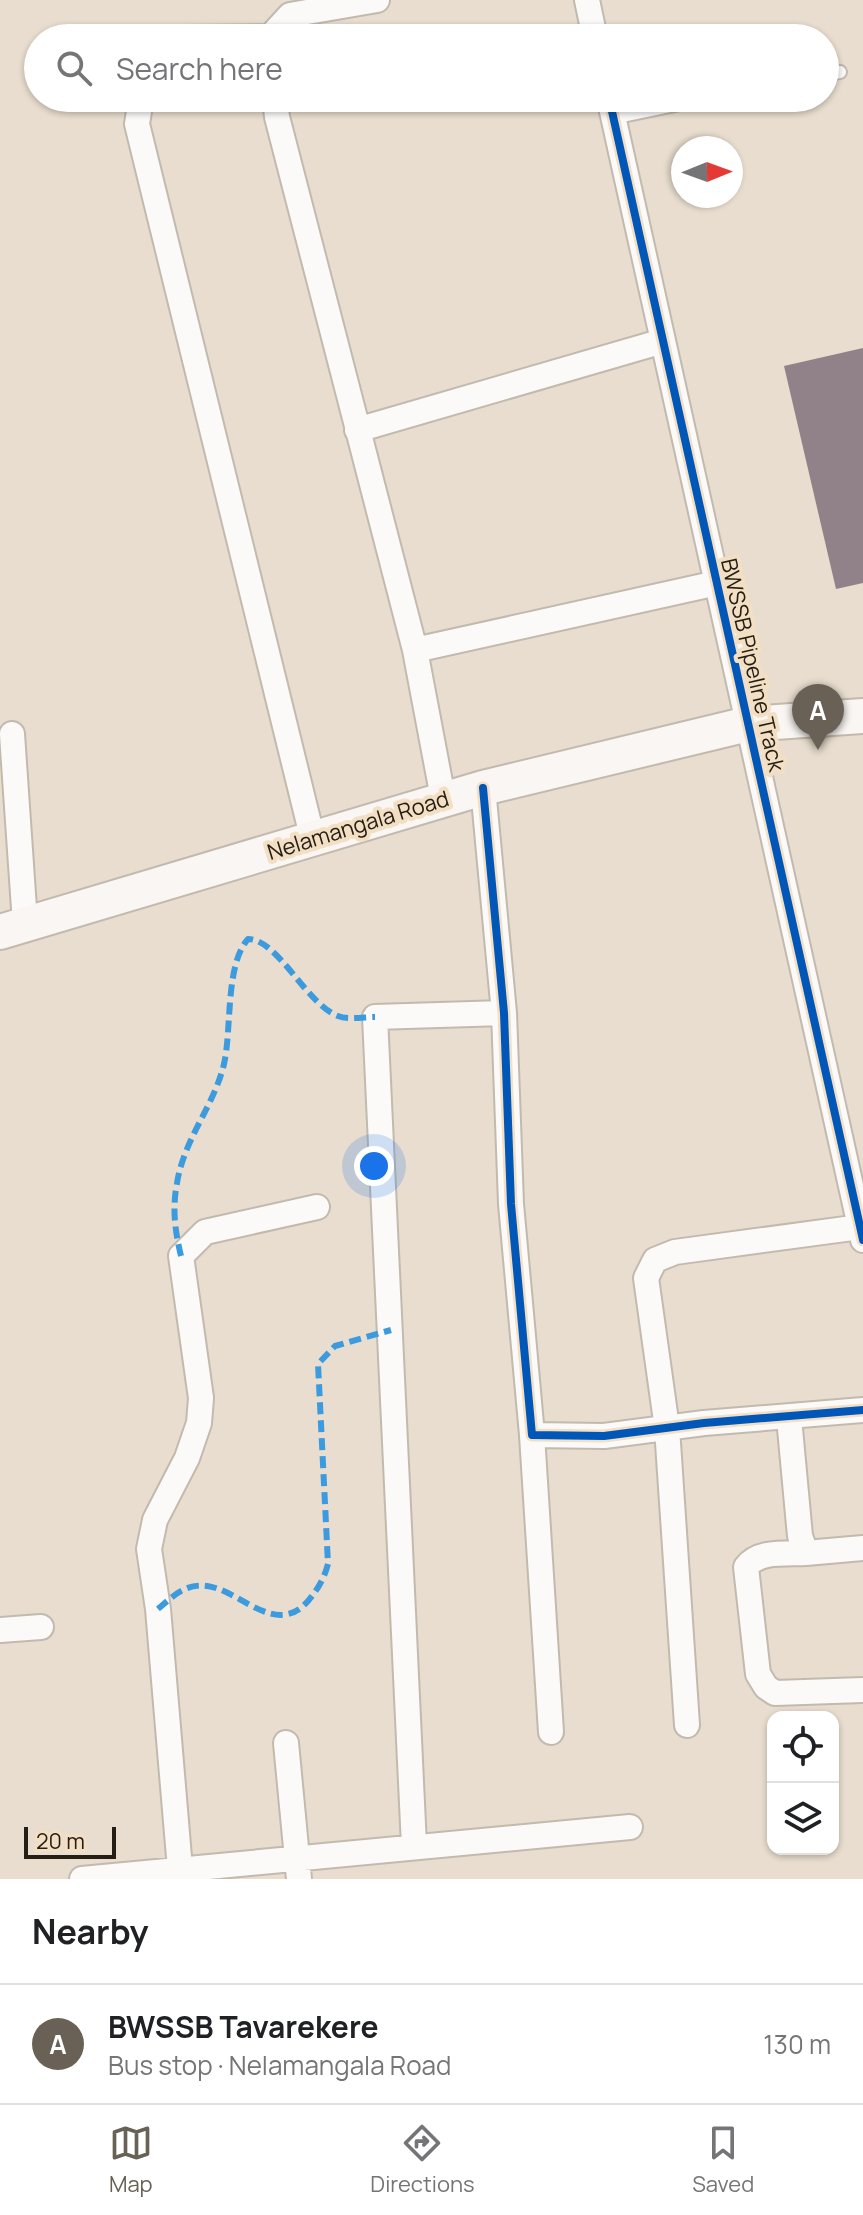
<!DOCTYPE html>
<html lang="en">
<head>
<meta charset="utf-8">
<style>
	body { margin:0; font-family:Manrope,sans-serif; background:#f6f6f6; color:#202124 }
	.controls { position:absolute; right:24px; bottom:24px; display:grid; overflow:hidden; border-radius:16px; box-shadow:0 2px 6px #0004 }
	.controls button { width:72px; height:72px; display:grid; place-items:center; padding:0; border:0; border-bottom:2px solid #e0e0e0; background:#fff; color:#202124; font:40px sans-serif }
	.compass { position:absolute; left:671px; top:136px; width:72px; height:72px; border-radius:50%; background:#fff; box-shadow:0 2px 6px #0004; rotate:89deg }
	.scale { position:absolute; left:24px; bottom:20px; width:92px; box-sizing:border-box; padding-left:8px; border:4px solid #251e14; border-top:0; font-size:22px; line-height:28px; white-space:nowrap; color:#251e14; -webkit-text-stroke:6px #f2dfc4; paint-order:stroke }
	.you { position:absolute; left:374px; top:1166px; width:28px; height:28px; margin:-20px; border:6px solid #fff; border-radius:50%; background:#1a73e8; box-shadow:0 0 0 12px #1a73e833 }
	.badge { display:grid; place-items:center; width:52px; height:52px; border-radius:50%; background:#696155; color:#fff; font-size:26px; font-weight:700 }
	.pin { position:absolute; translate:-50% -66px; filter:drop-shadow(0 2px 4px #0008) }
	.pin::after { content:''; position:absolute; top:42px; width:28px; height:24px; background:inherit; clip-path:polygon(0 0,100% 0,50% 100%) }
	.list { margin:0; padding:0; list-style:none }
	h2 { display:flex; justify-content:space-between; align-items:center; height:104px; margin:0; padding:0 32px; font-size:34px }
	h2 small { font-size:26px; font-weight:400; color:#757577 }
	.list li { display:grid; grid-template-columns:52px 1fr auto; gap:24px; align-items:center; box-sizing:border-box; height:120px; padding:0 32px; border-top:2px solid #e0e0e0 }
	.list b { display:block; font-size:30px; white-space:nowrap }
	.list p { margin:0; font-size:26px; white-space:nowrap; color:#757577 }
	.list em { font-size:26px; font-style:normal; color:#757577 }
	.icon { flex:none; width:44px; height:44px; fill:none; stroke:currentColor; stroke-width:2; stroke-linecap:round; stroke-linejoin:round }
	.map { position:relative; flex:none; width:863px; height:1879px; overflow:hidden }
	.search { position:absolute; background:#fff; box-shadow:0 2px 6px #0004; left:24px; right:24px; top:24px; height:88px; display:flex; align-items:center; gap:20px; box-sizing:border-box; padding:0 28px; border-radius:44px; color:#757577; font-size:30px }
	.sheet { height:224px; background:#fff }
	nav { display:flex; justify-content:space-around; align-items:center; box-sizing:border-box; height:112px; border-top:2px solid #e0e0e0; background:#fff; font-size:22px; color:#757577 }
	nav a { display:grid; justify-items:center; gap:4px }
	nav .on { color:#696155 }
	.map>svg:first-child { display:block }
	.building { fill:#908288 }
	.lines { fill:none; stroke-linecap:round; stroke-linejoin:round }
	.lane-casing { stroke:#c2baae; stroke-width:16 }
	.street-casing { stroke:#c2baae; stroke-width:28 }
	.secondary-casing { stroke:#c2baae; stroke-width:38 }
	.lane { stroke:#fcfaf8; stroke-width:12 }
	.street { stroke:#fcfaf8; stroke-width:24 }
	.secondary { stroke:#f9f6f3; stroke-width:34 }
	.quiet { stroke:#3c9bde; stroke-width:6; stroke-dasharray:12 6; stroke-linecap:butt }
	.cycleway-casing { stroke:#f2dfc4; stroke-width:13 }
	.cycleway { stroke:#0057b8; stroke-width:8 }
	.labels { text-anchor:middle; stroke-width:8; stroke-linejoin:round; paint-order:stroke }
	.street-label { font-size:22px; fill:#251e14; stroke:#f2dfc4 }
</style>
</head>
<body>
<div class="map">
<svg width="863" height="1879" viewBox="0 0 863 1879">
	<rect width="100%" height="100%" fill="#e8ddce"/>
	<path class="building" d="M 863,348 L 863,583 L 836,589 L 784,366 Z"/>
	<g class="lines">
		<g class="lane-casing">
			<path id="lane" d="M 825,75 L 840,72
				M 613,118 L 709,98"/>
		</g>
		<g class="street-casing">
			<path id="street" d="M 587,0 L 595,38
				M 183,38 L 269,37
				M 269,38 L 290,15 L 377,0
				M 141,98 L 137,124 L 313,840
				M 275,98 L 277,117 L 415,650 L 443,798
				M 609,98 L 863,1240
				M 357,430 L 663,341
				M 415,650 L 717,583
				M 12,734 L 25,923
				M 483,788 L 504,1013 L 511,1204 L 532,1435 L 604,1436 L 704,1423 L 863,1410
				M 789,1418 L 800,1536 L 806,1553 L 863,1548
				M 532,1435 L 551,1732
				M 806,1553 C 785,1554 759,1550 746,1567 L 758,1674 L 766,1687 L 775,1693 L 863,1690
				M 0,1630 L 41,1627
				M 687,1725 L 667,1428 L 646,1278 L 655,1260 L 675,1252 L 860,1227
				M 286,1743 L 299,1879
				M 414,1846 L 375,1017 L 504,1013
				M 180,1869 L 158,1609 L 149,1549 L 155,1520 L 187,1458 L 199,1423 L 201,1398 L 181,1256 L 205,1232 L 317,1207
				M 82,1879 L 630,1827"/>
		</g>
		<g class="secondary-casing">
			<path id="secondary" d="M 0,932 L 483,788 L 748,724 L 863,716"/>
		</g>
		<use href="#lane" class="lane"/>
		<use href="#street" class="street"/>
		<use href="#secondary" class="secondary"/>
		<path class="quiet" d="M 181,1256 C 175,1231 172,1209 177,1183 C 184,1139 214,1106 224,1064 C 232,1029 225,965 248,939 C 278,939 306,1004 338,1016 C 348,1020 364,1017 375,1017
			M 158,1609 C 173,1596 186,1583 207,1586 C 240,1590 276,1638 308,1601 C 318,1589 324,1579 328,1564 L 318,1364 L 335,1346 L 391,1330"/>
		<g class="cycleway-casing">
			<path id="cycleway" d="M 609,98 L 863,1240
				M 483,788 L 504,1013 L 511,1204 L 532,1435 L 604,1436 L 704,1423 L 863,1410"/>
		</g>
		<use href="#cycleway" class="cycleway"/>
	</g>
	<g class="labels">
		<g class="street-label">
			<text transform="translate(753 665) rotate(77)" y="8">BWSSB Pipeline Track</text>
			<text transform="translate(358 825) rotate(-17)" y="8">Nelamangala Road</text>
		</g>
	</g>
</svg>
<div class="controls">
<button><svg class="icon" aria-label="locate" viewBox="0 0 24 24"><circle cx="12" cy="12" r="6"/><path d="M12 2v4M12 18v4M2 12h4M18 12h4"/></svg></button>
<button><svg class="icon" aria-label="layers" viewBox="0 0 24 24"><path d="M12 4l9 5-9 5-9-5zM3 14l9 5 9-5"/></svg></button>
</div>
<svg class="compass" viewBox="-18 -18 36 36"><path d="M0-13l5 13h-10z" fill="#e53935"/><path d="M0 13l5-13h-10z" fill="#757577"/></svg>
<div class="scale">20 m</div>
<div class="you"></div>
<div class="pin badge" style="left:818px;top:750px">A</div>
<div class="search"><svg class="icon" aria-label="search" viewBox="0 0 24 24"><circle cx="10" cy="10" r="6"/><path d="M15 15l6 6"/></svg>Search here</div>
</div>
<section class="sheet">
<h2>Nearby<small></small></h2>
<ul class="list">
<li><span class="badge">A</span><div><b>BWSSB Tavarekere</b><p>Bus stop · Nelamangala Road</p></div><em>130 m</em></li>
</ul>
</section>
<nav>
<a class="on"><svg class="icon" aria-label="map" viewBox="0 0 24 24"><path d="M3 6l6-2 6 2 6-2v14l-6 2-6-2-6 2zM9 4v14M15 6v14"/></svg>Map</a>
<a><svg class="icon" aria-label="directions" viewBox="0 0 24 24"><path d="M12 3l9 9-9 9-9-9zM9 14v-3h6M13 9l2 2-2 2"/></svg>Directions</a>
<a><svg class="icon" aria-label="saved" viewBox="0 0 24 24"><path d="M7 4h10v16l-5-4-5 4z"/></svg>Saved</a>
</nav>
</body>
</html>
